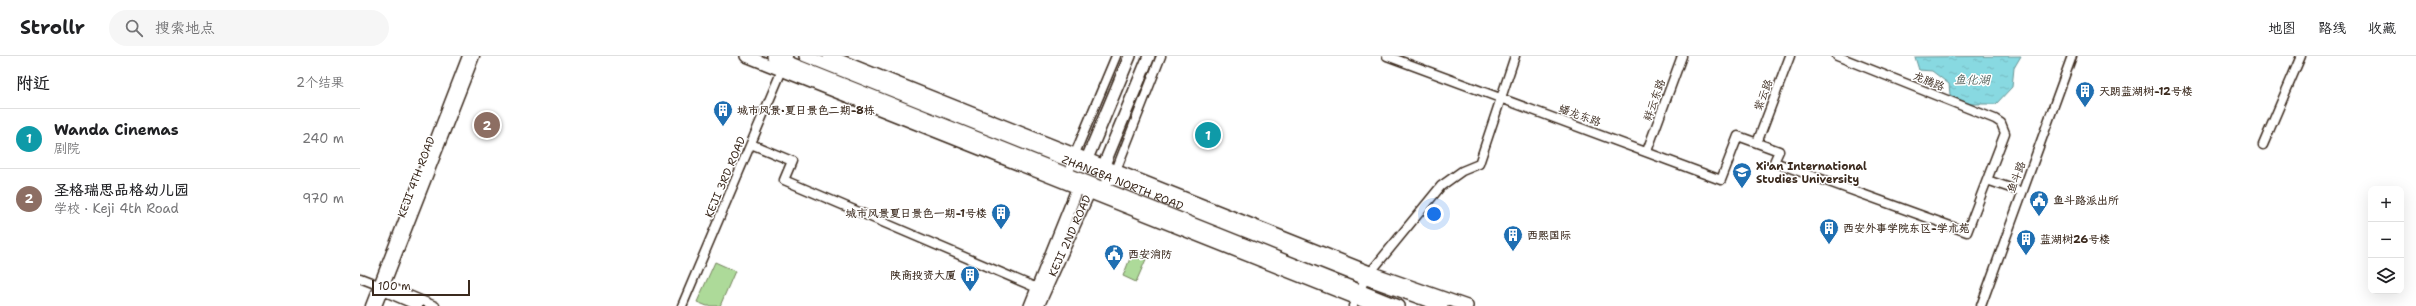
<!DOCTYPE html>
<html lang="zh">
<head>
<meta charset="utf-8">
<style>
	body { margin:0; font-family:"Shantell Sans","LXGW WenKai TC",sans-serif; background:#f6f6f6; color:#202124 }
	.controls { position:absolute; right:12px; bottom:12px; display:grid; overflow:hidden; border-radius:8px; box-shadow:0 4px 16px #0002 }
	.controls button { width:36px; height:36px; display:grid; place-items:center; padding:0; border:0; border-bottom:1px solid #e0e0e0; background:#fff; color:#202124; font:20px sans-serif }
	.scale { position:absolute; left:12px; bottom:10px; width:98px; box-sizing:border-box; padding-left:4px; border:2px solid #3b2a1e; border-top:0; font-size:11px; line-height:14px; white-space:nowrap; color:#3b2a1e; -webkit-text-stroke:3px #fff; paint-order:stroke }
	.you { position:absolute; left:1074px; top:158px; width:14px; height:14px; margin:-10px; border:3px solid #fff; border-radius:50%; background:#1a73e8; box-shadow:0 0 0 6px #1a73e833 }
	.badge { display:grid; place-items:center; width:26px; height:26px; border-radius:50%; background:#1f6fb2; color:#fff; font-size:13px; font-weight:700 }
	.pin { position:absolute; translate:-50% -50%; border:2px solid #fff; box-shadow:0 1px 4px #0006 }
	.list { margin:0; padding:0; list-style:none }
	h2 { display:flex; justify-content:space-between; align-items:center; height:52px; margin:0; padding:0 16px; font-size:17px }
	h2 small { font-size:13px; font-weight:400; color:#757577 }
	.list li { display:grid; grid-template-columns:26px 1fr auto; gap:12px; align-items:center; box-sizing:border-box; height:60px; padding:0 16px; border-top:1px solid #e0e0e0 }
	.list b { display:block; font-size:15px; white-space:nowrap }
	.list p { margin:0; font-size:13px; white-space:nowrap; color:#757577 }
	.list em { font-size:13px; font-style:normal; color:#757577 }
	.icon { flex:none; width:22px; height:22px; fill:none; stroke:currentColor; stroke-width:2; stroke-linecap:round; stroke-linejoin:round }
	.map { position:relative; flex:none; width:2056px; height:250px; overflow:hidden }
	header { display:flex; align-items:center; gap:24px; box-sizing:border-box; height:56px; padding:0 20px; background:#fff; border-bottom:1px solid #e0e0e0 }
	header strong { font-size:19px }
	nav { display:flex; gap:22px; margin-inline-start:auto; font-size:14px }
	.search { width:280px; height:36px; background:#f6f6f6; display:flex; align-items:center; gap:10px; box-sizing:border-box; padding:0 14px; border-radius:22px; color:#757577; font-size:15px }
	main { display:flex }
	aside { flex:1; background:#fff }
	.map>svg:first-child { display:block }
	.park { fill:#adda99; stroke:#74825c }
	.water { fill:url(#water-ripples); stroke:#699393 }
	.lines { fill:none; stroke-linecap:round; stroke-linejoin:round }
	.minor-casing { stroke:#3b2a1e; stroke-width:11 }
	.major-casing { stroke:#3b2a1e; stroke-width:14 }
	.minor { stroke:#fff; stroke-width:8 }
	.major { stroke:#fff; stroke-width:11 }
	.labels { text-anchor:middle; stroke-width:3; stroke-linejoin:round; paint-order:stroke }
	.street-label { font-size:11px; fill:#3b2a1e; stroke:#fff }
	.poi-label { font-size:11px; font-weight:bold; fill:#3b2a1e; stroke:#fff; text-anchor:start }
	.water-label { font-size:12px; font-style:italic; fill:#525f58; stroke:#fff }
</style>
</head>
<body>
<header>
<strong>Strollr</strong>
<div class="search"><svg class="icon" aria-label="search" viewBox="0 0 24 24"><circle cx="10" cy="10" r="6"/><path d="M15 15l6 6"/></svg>搜索地点</div>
<nav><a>地图</a><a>路线</a><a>收藏</a></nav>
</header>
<main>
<aside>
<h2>附近<small>2个结果</small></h2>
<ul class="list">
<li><span class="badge" style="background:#0f9aa8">1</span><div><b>Wanda Cinemas</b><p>剧院</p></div><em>240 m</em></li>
<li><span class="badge" style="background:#8d6e63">2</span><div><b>圣格瑞思品格幼儿园</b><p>学校 · Keji 4th Road</p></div><em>970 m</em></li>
</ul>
</aside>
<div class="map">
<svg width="2056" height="250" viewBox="0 0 2056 250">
	<defs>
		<pattern id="water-ripples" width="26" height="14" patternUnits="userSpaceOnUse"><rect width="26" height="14" fill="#88d9e1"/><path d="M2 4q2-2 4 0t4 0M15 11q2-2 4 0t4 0" fill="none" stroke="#76bac1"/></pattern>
	</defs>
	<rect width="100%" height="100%" fill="#fff"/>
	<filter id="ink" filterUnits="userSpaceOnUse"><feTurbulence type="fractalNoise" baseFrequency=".025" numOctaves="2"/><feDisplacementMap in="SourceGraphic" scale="8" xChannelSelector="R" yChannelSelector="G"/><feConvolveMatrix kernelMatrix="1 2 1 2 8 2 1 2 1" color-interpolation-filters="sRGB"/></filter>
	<g filter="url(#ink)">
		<path class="park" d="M 773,195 L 787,201 L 776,226 L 763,220 Z
			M 355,206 L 375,215 L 360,250 L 347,250 L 337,246 Z"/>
		<path class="water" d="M 1661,0 L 1654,12 L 1652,31 L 1636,48 L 1610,48 L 1590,39 L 1589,28 L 1572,15 L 1559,14 L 1555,1 Z"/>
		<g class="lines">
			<g class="minor-casing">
				<path id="minor" d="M 1027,0 L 1361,124 L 1378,80 L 1419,95 L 1414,106 L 1607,176 L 1645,77 L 1641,67 L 1635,63 L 1477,0
					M 1397,87 L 1430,0
					M 391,88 L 432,105 L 424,124 L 677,232
					M 1903,89 L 1941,0
					M 1287,95 L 1322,0
					M 708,124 L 711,107 L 756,0
					M 1627,124 L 1662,136
					M 740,134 L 742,130 L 753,122 L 801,0
					M 0,222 L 18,229 L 23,235 L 58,250
					M 21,229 L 25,229 L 75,250
					M 10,250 L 107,0
					M 17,250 L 115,0
					M 322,250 L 428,0
					M 993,250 L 1005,223 L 1081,130 L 1102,115 L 1119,108 L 1155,0
					M 1621,250 L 1712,0"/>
			</g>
			<g class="major-casing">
				<g id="major">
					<path d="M 386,0 L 1015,250"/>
					<path d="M 413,0 L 1039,250"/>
					<path id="s1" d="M 445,0 L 990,217 L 1082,250"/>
					<path d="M 469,0 L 1010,216 L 1107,250"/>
					<path d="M 724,110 L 770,0"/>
					<path d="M 741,116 L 789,0"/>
					<path d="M 670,250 L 720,126"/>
					<path id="s2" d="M 678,250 L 732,130"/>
				</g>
			</g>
			<use href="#minor" class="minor"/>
			<use href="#major" class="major"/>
		</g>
	</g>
	<defs>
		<g id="building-pin" transform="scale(1)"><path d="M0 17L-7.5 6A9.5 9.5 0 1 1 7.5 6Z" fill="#1f6fb2" stroke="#fff"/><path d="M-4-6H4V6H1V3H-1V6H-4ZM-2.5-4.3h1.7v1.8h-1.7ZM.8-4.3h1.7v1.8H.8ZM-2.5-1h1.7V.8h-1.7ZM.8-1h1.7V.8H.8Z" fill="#fff"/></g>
		<g id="university-pin" transform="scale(1)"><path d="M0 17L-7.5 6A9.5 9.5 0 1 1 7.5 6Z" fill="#1f6fb2" stroke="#fff"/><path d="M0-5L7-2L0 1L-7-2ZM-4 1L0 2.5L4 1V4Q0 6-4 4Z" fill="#fff"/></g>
		<g id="civic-pin" transform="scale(1)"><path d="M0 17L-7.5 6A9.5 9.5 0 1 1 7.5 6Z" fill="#1f6fb2" stroke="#fff"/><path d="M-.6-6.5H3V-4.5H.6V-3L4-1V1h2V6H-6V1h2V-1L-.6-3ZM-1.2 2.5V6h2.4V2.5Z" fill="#fff"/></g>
	</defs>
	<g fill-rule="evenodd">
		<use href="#building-pin" x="1725" y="35"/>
		<use href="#building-pin" x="363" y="54"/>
		<use href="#university-pin" x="1382" y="116"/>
		<use href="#civic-pin" x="1679" y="144"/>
		<use href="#building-pin" x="641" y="157"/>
		<use href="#building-pin" x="1469" y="172"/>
		<use href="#building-pin" x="1153" y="179"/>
		<use href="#building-pin" x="1666" y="183"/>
		<use href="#civic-pin" x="754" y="198"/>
		<use href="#building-pin" x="610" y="219"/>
	</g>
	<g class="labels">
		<g class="street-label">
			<text transform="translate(1569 25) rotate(22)" y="4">龙腾路</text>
			<text transform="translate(1403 39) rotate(-69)" y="4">紫云路</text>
			<text transform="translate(1294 44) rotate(-70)" y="4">祥云东路</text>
			<text transform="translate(1220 59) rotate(20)" y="4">蟠龙东路</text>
			<text transform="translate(56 121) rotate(-69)" y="4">KEJI 4TH ROAD</text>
			<text transform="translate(365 121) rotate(-67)" y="4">KEJI 3RD ROAD</text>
			<text transform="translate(1656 121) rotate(-70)" y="4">鱼斗路</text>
			<text dy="4" stroke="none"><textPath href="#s1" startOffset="342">ZHANGBA NORTH ROAD</textPath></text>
			<text dy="4" stroke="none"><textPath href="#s2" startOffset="77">KEJI 2ND ROAD</textPath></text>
		</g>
		<g class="poi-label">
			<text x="1739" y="39">天朗蓝湖树-12号楼</text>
			<text x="377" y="58">城市风景·夏日景色二期-8栋</text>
			<text x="1396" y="114">Xi'an International<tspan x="1396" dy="13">Studies University</tspan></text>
			<text x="1693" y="148">鱼斗路派出所</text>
			<text x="627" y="161" text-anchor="end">城市风景夏日景色一期-1号楼</text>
			<text x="1483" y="176">西安外事学院东区-学术苑</text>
			<text x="1167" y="183">西熙国际</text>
			<text x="1680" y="187">蓝湖树26号楼</text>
			<text x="768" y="202">西安消防</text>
			<text x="596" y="223" text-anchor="end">陕商投资大厦</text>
		</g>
		<g class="water-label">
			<text x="1612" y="28">鱼化湖</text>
		</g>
	</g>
</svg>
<div class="controls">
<button>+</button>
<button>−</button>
<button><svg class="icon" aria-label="layers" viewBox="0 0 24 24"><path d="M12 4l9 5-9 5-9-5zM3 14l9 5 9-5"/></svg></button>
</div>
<div class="scale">100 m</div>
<div class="you"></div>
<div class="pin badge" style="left:848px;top:79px;background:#0f9aa8">1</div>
<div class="pin badge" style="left:127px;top:69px;background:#8d6e63">2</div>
</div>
</main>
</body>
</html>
